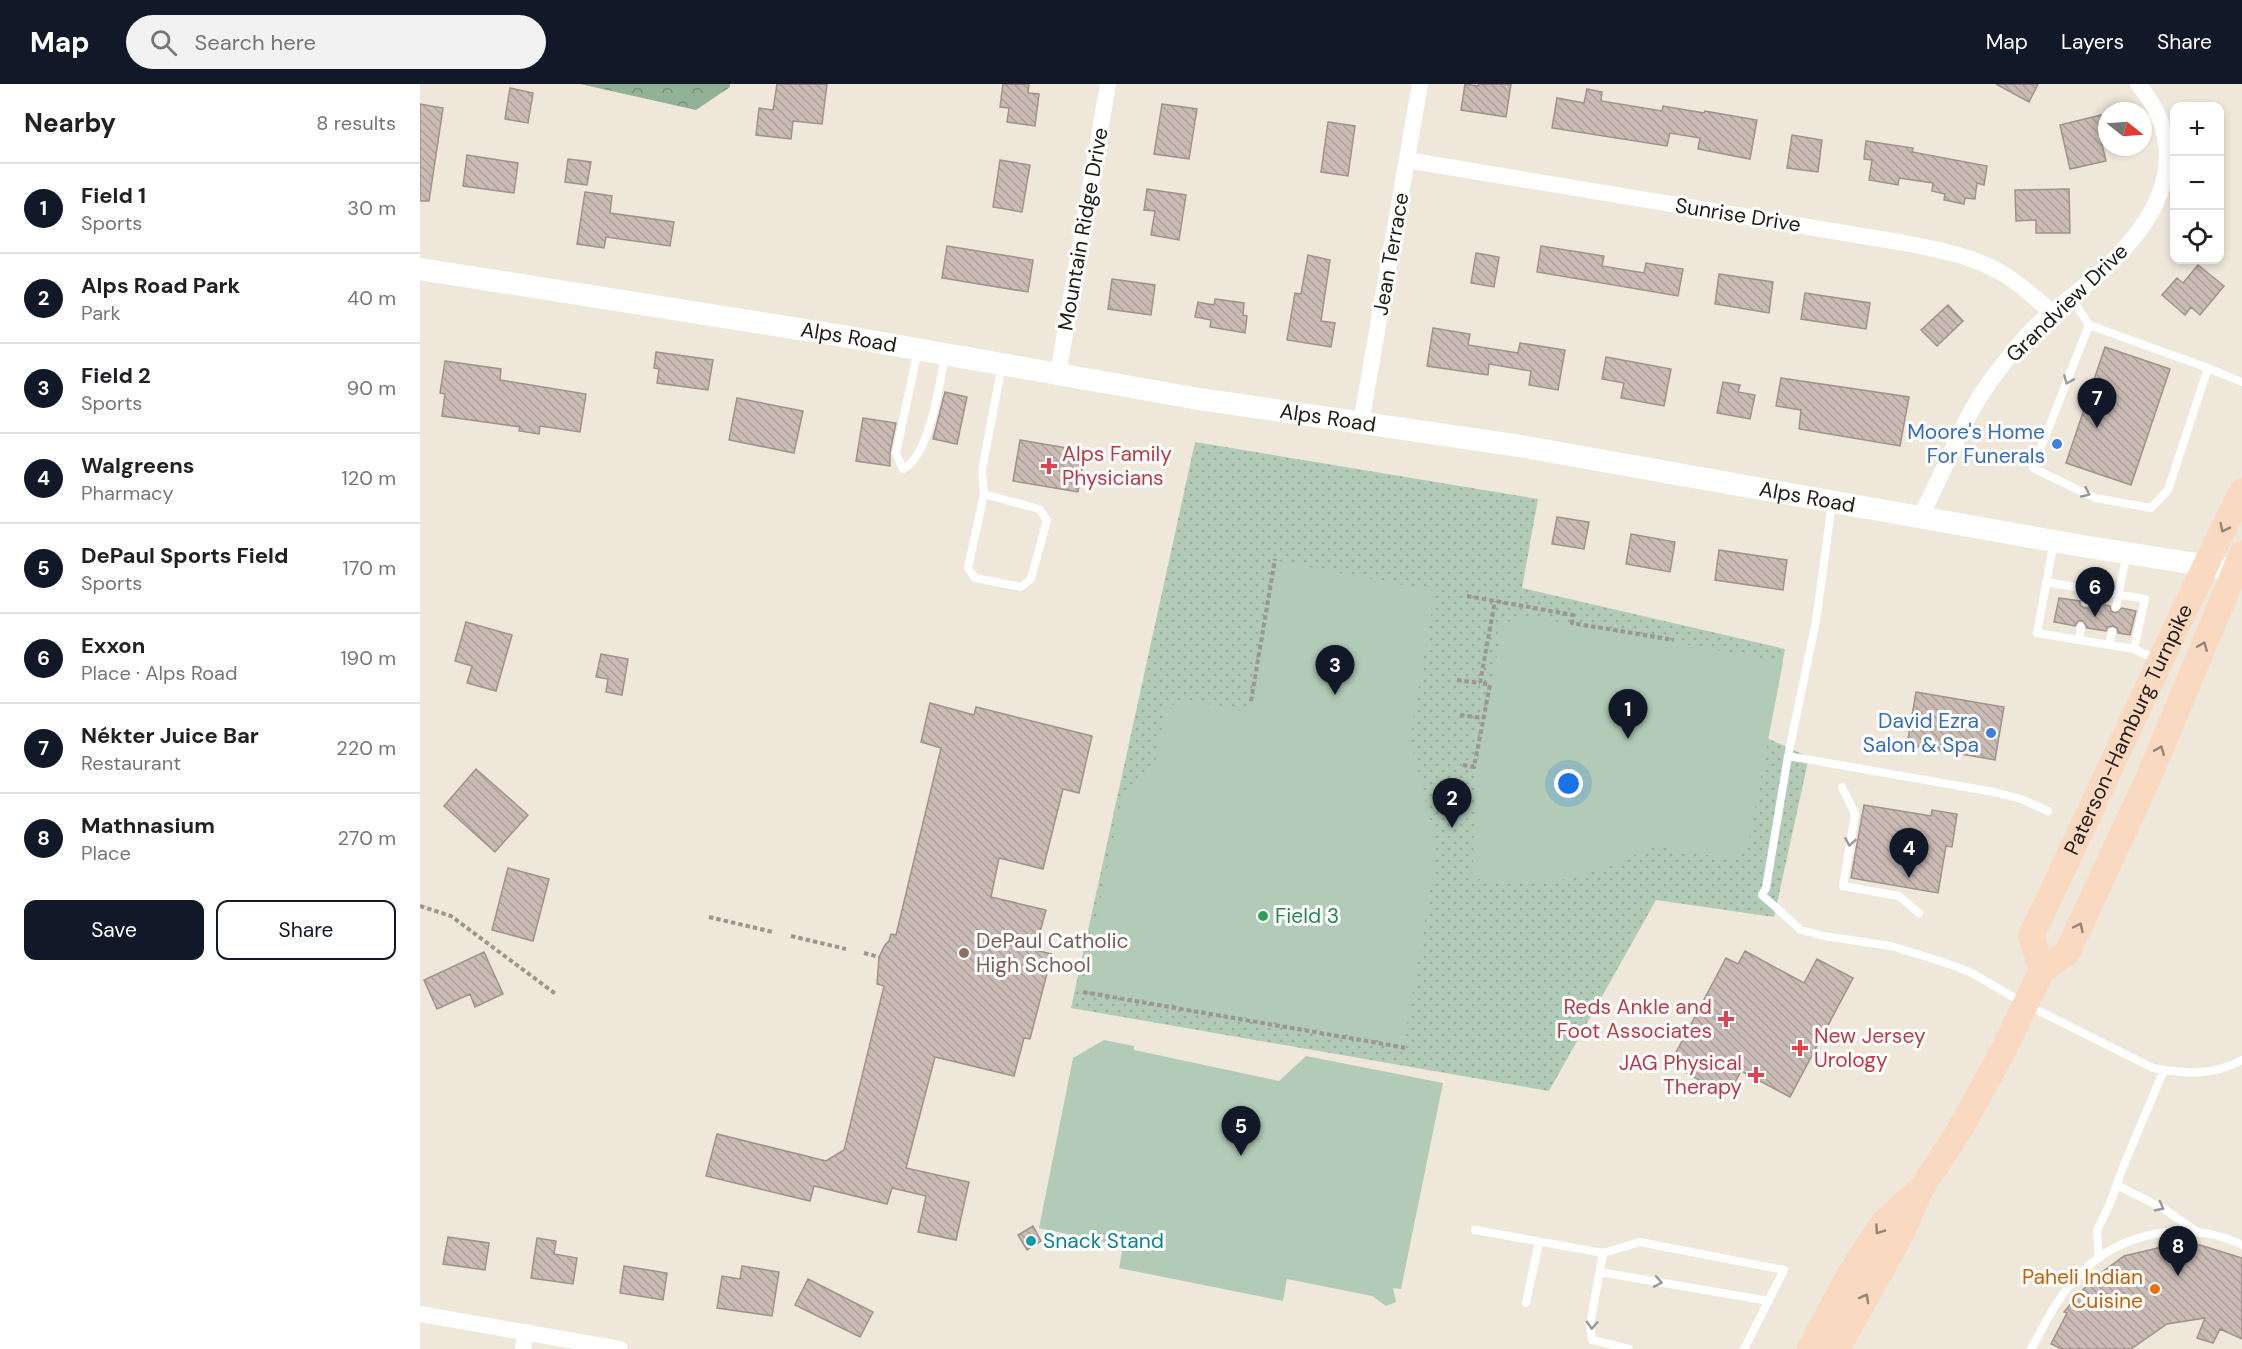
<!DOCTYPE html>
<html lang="en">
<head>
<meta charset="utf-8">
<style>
	body { margin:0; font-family:"DM Sans",sans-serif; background:#f2f2f2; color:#202124 }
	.controls { position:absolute; right:18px; top:18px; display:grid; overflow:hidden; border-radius:12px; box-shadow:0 3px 9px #0003 }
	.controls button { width:54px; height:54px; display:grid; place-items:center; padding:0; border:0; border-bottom:2px solid #e0e0e0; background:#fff; color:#202124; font:30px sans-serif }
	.compass { position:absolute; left:1678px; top:18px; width:54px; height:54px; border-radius:50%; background:#fff; box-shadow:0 3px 9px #0003; rotate:107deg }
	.you { position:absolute; left:1149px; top:700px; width:21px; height:21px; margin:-15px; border:4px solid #fff; border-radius:50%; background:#1a73e8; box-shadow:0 0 0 9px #1a73e833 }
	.badge { display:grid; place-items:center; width:39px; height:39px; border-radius:50%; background:#111827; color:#fff; font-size:20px; font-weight:700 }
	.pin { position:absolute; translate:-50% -50px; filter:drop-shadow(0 2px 3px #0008) }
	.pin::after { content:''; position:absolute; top:32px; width:21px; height:18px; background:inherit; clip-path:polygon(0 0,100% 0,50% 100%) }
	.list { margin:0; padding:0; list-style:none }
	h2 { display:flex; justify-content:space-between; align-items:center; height:78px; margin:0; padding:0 24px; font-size:26px }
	h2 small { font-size:20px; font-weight:400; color:#757577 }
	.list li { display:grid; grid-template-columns:39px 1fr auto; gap:18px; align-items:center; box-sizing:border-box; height:90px; padding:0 24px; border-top:2px solid #e0e0e0 }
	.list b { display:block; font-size:22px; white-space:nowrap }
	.list p { margin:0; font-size:20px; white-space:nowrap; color:#757577 }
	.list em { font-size:20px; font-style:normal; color:#757577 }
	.actions { display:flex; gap:12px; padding:18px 24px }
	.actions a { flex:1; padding:14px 0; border:2px solid #111827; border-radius:12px; text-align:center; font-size:21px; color:#111827 }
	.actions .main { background:#111827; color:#fff }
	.icon { flex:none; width:33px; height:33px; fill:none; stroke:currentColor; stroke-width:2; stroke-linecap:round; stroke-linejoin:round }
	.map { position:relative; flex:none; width:1822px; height:1265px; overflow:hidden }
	header { display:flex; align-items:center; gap:36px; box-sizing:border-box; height:84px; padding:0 30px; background:#111827; color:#fff }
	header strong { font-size:28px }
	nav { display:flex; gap:33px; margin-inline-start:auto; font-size:21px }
	.search { width:420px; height:54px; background:#f2f2f2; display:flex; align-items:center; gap:15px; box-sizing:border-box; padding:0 21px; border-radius:33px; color:#757577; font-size:22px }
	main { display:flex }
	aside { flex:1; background:#fff }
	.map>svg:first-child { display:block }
	.green { fill:url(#green-dots) }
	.forest { fill:url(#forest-crowns) }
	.pitch { fill:#b1cbb6 }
	.building { fill:url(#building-back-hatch); stroke:#a0928b; stroke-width:1.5 }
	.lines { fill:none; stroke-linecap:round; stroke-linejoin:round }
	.path { stroke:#9c968c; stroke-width:4; stroke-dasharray:4.5 3; stroke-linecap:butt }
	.service { stroke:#fff; stroke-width:8 }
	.minor { stroke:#fff; stroke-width:16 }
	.secondary { stroke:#fff; stroke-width:22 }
	.primary { stroke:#f9d9c0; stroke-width:26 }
	.oneway { stroke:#9a9997 }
	.oneway2 { stroke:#978474 }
	.shop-dot { fill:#3f7fe0; stroke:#fff; stroke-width:2 }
	.health-dot { fill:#e0444e; stroke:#fff; stroke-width:2 }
	.leisure-dot { fill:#2e9e5b; stroke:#fff; stroke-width:2 }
	.education-dot { fill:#8d6e63; stroke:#fff; stroke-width:2 }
	.culture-dot { fill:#0f9aa8; stroke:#fff; stroke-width:2 }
	.food-dot { fill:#e8710a; stroke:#fff; stroke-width:2 }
	.labels { text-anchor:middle; stroke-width:6; stroke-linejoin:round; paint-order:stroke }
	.street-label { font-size:21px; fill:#1f1c17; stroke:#fff }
	.shop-label { font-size:21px; fill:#366cbe; stroke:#fff; text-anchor:end }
	.health-label { font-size:21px; fill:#be3a42; stroke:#fff; text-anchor:start }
	.leisure-label { font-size:21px; fill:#27864d; stroke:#fff; text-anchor:start }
	.education-label { font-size:21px; fill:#785e54; stroke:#fff; text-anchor:start }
	.culture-label { font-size:21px; fill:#0d838f; stroke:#fff; text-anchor:start }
	.food-label { font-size:21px; fill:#c56008; stroke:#fff; text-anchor:end }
</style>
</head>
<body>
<header>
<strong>Map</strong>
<div class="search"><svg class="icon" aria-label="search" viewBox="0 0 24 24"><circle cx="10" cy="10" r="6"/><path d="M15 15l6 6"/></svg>Search here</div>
<nav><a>Map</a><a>Layers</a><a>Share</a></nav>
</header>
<main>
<aside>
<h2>Nearby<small>8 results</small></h2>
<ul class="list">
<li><span class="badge">1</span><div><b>Field 1</b><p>Sports</p></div><em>30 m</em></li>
<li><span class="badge">2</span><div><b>Alps Road Park</b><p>Park</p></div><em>40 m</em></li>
<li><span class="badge">3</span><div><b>Field 2</b><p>Sports</p></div><em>90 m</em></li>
<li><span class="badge">4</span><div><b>Walgreens</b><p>Pharmacy</p></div><em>120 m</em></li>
<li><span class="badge">5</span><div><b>DePaul Sports Field</b><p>Sports</p></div><em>170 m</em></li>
<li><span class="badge">6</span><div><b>Exxon</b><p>Place · Alps Road</p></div><em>190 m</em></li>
<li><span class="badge">7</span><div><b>Nékter Juice Bar</b><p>Restaurant</p></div><em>220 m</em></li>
<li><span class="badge">8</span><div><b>Mathnasium</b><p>Place</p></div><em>270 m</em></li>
</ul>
<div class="actions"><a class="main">Save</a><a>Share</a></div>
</aside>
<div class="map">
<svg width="1822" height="1265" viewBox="0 0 1822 1265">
	<defs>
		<pattern id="green-dots" width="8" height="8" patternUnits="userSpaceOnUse" patternTransform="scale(1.5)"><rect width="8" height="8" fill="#b1cbb6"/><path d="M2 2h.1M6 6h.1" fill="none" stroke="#98ae9c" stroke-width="1.8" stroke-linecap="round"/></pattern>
		<pattern id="forest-crowns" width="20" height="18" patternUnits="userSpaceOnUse" patternTransform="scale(1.5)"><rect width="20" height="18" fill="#92b199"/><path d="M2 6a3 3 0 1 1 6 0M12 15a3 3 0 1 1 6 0" fill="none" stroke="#778f7c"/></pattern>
		<pattern id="building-back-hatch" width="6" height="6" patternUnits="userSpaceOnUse" patternTransform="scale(1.5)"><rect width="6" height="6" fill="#cabbb4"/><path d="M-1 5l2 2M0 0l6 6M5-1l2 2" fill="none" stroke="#ada09a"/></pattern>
	</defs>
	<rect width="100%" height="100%" fill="#efe7da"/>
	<path class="green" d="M 775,358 L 1118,415 L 1102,504 L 1365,565 L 1347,654 L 1389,673 L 1354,833 L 1236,816 L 1129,1007 L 651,924 Z"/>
	<path class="forest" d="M 160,0 L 310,0 L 310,3 L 276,26 Z"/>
	<path class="pitch" d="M 857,477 L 1015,507 L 990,654 L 1016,760 L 1016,772 L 984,960 L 661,905 L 703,710 L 736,677 L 745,627 L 761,615 L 823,627 L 833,619 Z
		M 1098,531 L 1363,578 L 1327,766 L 1316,776 L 1234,762 L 1191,782 L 1147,795 L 1116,799 L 1089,799 L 1052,794 L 1058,679 L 1082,543 Z
		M 684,956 L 714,962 L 714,966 L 859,997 L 886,972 L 1023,999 L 981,1205 L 973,1204 L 976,1218 L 966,1222 L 952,1212 L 867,1195 L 863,1217 L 699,1184 L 703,1162 L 619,1144 L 653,974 Z"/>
	<path class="building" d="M 357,0 L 407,0 L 402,40 L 373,37 L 371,55 L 336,51 L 339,24 L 353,26 Z
		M 583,0 L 609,0 L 608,9 L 619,10 L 615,42 L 587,38 L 589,24 L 580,23 Z
		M 1045,0 L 1058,2 L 1059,0 L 1091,0 L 1086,33 L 1041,26 Z
		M 1576,0 L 1618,0 L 1609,18 Z
		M 90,4 L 113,9 L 108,39 L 85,35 Z
		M 1167,5 L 1182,8 L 1181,17 L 1242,27 L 1243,22 L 1284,29 L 1285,27 L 1337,36 L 1330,75 L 1278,65 L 1280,54 L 1250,49 L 1247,62 L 1132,44 L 1137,14 L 1164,19 Z
		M 0,20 L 23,24 L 9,117 L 0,117 Z
		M 742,20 L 777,25 L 769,75 L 734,70 Z
		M 1681,31 L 1686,55 L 1681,56 L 1686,77 L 1650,85 L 1640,41 Z
		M 908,38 L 935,42 L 928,92 L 901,88 Z
		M 1372,51 L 1402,56 L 1398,88 L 1367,84 Z
		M 1446,57 L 1493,64 L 1492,68 L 1567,82 L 1564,101 L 1557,99 L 1555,115 L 1545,114 L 1544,120 L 1524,116 L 1525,110 L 1512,107 L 1513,99 L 1479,94 L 1478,101 L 1449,96 L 1452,76 L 1444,75 Z
		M 47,71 L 98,79 L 94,109 L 43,102 Z
		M 148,75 L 171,78 L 167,101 L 145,98 Z
		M 580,76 L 610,81 L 602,128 L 573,123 Z
		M 727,105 L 766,111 L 759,156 L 731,151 L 735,127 L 724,126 Z
		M 1649,105 L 1650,149 L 1616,149 L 1616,136 L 1596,137 L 1595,106 Z
		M 165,108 L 192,112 L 190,129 L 254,138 L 250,162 L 186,153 L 184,164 L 157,160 Z
		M 527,162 L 613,176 L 608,208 L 522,194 Z
		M 1121,162 L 1184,172 L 1182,182 L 1224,189 L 1226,179 L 1263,185 L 1258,212 L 1117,188 Z
		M 1056,169 L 1079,173 L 1074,203 L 1051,199 Z
		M 888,171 L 910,176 L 901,237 L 915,239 L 911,263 L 867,256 L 875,209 L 881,210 Z
		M 1778,181 L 1804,202 L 1780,231 L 1771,223 L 1765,231 L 1742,211 L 1757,194 L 1763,199 Z
		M 1299,190 L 1353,198 L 1349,229 L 1295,220 Z
		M 692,195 L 735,201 L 731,231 L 688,225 Z
		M 1385,209 L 1450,219 L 1446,245 L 1381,235 Z
		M 795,215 L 824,219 L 823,231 L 827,232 L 825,249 L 790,243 L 791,236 L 775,233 L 778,218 L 794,221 Z
		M 1528,221 L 1543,237 L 1517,262 L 1501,246 Z
		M 1013,244 L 1050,250 L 1048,261 L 1098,269 L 1100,259 L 1145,266 L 1138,306 L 1109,301 L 1111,287 L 1069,280 L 1068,291 L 1007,282 Z
		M 1685,263 L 1750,285 L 1711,401 L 1646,379 Z
		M 236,268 L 293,276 L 288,306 L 237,299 L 239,285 L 234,284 Z
		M 1186,273 L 1251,285 L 1244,322 L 1201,314 L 1204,299 L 1182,295 Z
		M 25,277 L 81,285 L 80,296 L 166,310 L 160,348 L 120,342 L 119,350 L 99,347 L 100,343 L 22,332 L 25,310 L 20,309 Z
		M 1361,294 L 1489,313 L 1480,362 L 1379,345 L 1381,326 L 1356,322 Z
		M 1303,298 L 1320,301 L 1318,308 L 1335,311 L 1330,335 L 1297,329 Z
		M 525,308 L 547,313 L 537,360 L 513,355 Z
		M 317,314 L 383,327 L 374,369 L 309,356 Z
		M 443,334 L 476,339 L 470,368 L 470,382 L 436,377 Z
		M 600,356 L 665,367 L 658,408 L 593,397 Z
		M 1137,433 L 1169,438 L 1164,465 L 1132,460 Z
		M 1211,450 L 1255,458 L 1250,488 L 1206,480 Z
		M 1299,466 L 1367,476 L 1363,506 L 1295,496 Z
		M 1639,514 L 1660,517 L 1660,521 L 1664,524 L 1669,524 L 1672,519 L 1690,522 L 1691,527 L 1695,529 L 1702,524 L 1716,527 L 1710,551 L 1698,549 L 1697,544 L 1693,542 L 1688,543 L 1686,547 L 1667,544 L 1663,537 L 1658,537 L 1655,542 L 1634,538 Z
		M 46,538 L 92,551 L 76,607 L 47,599 L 52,582 L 35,577 Z
		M 181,570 L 208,575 L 202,611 L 186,608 L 188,595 L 176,593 Z
		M 1496,608 L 1584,623 L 1575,676 L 1487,661 Z
		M 510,619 L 554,631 L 556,623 L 672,652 L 659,709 L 643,705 L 623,785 L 579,774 L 571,813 L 626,826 L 615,866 L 632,870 L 610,955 L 604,954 L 594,992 L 515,973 L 486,1084 L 549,1098 L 536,1156 L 498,1148 L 506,1112 L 472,1104 L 467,1120 L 394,1102 L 390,1117 L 286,1092 L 297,1050 L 406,1077 L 424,1066 L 464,902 L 457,900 L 459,873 L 465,861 L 469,857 L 471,850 L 476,851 L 521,664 L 501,658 Z
		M 56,685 L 108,731 L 75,768 L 24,722 Z
		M 1444,721 L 1511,732 L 1512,726 L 1537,730 L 1532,763 L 1526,762 L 1518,809 L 1431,794 Z
		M 88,784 L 129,795 L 113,857 L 72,846 Z
		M 1325,867 L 1384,899 L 1397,875 L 1433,894 L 1370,1013 L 1321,987 L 1313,1002 L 1304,997 L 1299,1007 L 1250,980 L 1306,874 L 1318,880 Z
		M 64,868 L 83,910 L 55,923 L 50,910 L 17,925 L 4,896 Z
		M 613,1142 L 621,1157 L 607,1166 L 598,1151 Z
		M 28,1153 L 69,1159 L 65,1186 L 23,1180 Z
		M 117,1154 L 136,1157 L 134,1170 L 157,1174 L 153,1200 L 111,1194 Z
		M 1759,1159 L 1780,1161 L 1822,1174 L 1822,1255 L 1800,1245 L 1793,1259 L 1777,1254 L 1785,1234 L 1747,1240 L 1711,1265 L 1642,1265 L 1631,1260 L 1647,1229 L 1644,1228 L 1669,1199 L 1681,1189 L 1704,1172 Z
		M 204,1182 L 247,1189 L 243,1216 L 200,1209 Z
		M 322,1182 L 359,1188 L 352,1232 L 297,1224 L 302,1192 L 320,1195 Z
		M 388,1195 L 453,1228 L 440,1253 L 375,1221 Z"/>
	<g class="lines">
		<path class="path" d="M 1047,512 L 1153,531 L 1152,539 L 1254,556
			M 1037,596 L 1060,599
			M 831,617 L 855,475
			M 1040,631 L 1063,634
			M 1043,681 L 1054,683 L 1070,601 L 1060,599 L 1075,517
			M 0,822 L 31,832 L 137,911
			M 289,833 L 353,848
			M 371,852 L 426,865
			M 444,869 L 459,873
			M 663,908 L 987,964"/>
		<path class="service" d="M 1651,213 L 1669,241 L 1788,284 L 1748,406 L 1731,424 L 1675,414 L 1613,384 L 1669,241
			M 498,266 L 476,369 L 483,385 C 510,372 520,298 525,270
			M 1788,284 L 1822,298
			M 564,410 L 548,484 L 555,494 L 601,503 L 611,495 L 627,436 L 619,425 L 564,410 L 562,386 L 582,281
			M 1412,419 L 1396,537 L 1368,672 L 1574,708 L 1601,715 L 1628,727
			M 1634,457 L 1617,549 L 1714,565 L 1738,576
			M 1626,498 L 1725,515 L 1714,565
			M 1666,518 L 1668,505
			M 1696,523 L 1707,469
			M 1659,556 L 1661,543
			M 1689,561 L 1692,548
			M 1368,672 L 1346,804 L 1342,811 L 1381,846 L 1404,852 L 1471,862 L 1523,878 L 1552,889 L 1605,920 L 1733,984 C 1765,990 1793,992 1822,976
			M 1422,703 L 1435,730 L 1423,802 L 1479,812 L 1499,829
			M 1697,1101 L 1744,1125 L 1779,1149
			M 1055,1146 L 1183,1169 L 1220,1158 L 1364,1186 L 1324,1265
			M 1183,1169 L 1170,1241 L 1172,1256 L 1209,1265
			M 1679,1174 L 1677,1147 L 1691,1117 L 1703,1083 L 1744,986
			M 1180,1188 L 1349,1217
			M 1106,1219 L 1119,1158
			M 1611,1265 C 1624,1242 1635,1218 1652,1199 C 1693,1149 1764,1133 1822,1161"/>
		<path class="minor" d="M 987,76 L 1485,159 C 1518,166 1550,171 1580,188 C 1599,198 1615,215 1632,228
			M 638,290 L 688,0
			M 941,339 L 1000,0
			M 1500,433 C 1527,384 1542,332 1577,288 C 1590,271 1603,254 1619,239 C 1639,221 1662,206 1682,187 C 1740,134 1775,69 1718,0
			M 0,1230 L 200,1265
			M 103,1265 L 106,1248"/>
		<path class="secondary" id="s1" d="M 0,185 L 417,251 L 779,315 L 1100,362 L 1662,462 L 1815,486"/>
		<g class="primary">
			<path id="s2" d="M 1622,886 L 1611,852 C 1682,704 1749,554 1822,407"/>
			<path d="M 1390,1265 L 1427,1195 L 1462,1140 L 1501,1105 L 1539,1047 L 1583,967 L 1622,886 L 1647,869 L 1728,695 L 1822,470"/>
			<path d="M 1417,1265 L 1480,1152 L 1497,1114"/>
		</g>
	</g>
	<defs><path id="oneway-chevron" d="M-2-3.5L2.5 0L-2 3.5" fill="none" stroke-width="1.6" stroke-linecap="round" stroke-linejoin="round" transform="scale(1.5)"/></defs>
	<g class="oneway">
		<use href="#oneway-chevron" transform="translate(1648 296) rotate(112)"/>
		<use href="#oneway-chevron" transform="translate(1666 409) rotate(25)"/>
		<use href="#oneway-chevron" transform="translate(1430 758) rotate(100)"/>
		<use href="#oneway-chevron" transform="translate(1740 1123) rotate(28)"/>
		<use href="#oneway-chevron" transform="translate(1238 1198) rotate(10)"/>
		<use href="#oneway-chevron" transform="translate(1172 1241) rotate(93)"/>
	</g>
	<g class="oneway2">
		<use href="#oneway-chevron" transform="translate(1804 444) rotate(116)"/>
		<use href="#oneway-chevron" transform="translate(1783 562) rotate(-68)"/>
		<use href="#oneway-chevron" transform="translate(1740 666) rotate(-68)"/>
		<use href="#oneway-chevron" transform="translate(1659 843) rotate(-65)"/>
		<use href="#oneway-chevron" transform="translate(1459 1146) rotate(125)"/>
		<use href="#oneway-chevron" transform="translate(1445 1214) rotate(-61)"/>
	</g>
	<g class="shop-dot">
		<circle cx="1637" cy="360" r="6"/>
		<circle cx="1571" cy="649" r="6"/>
	</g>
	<g class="health-dot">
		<path d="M626 373h6v6h6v6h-6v6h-6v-6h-6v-6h6z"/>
		<path d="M1303 926h6v6h6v6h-6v6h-6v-6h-6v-6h6z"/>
		<path d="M1377 955h6v6h6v6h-6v6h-6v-6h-6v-6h6z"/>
		<path d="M1333 982h6v6h6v6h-6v6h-6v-6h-6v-6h6z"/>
	</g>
	<circle class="leisure-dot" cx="843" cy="832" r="6"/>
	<circle class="education-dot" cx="544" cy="869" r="6"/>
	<circle class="culture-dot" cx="611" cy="1157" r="6"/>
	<circle class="food-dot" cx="1735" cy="1205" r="6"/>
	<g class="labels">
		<g class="street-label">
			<text transform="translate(1318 131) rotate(9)" y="7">Sunrise Drive</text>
			<text transform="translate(663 145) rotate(-80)" y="7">Mountain Ridge Drive</text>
			<text transform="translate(971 170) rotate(-80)" y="7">Jean Terrace</text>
			<text transform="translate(1647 219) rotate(-44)" y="7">Grandview Drive</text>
			<text dy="7" stroke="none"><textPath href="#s1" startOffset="434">Alps Road</textPath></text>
			<text dy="7" stroke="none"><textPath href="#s1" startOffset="920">Alps Road</textPath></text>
			<text dy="7" stroke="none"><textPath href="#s1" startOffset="1406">Alps Road</textPath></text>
			<text dy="7" stroke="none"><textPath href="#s2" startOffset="264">Paterson-Hamburg Turnpike</textPath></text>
		</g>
		<g class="shop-label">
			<text x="1625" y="355">Moore's Home<tspan x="1625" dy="24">For Funerals</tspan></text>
			<text x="1559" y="644">David Ezra<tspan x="1559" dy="24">Salon &amp; Spa</tspan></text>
		</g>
		<g class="health-label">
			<text x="642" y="377">Alps Family<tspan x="642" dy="24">Physicians</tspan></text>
			<text x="1292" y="930" text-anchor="end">Reds Ankle and<tspan x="1292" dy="24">Foot Associates</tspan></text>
			<text x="1394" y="959">New Jersey<tspan x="1394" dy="24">Urology</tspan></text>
			<text x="1322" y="986" text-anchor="end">JAG Physical<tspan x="1322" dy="24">Therapy</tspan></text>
		</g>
		<g class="leisure-label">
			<text x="855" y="839">Field 3</text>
		</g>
		<g class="education-label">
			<text x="556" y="864">DePaul Catholic<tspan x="556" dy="24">High School</tspan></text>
		</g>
		<g class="culture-label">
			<text x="623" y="1164">Snack Stand</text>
		</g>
		<g class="food-label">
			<text x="1723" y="1200">Paheli Indian<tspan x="1723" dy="24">Cuisine</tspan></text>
		</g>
	</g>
</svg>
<div class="controls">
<button>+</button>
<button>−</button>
<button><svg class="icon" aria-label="locate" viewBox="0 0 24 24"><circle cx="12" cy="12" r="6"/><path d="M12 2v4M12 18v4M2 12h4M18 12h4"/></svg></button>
</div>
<svg class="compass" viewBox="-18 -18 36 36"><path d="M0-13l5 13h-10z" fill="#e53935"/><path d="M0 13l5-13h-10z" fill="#757577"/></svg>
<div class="you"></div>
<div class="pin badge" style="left:1208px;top:655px">1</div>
<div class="pin badge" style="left:1032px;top:744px">2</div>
<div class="pin badge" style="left:915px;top:611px">3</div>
<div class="pin badge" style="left:1489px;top:794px">4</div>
<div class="pin badge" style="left:821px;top:1072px">5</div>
<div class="pin badge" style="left:1675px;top:533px">6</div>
<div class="pin badge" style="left:1677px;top:344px">7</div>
<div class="pin badge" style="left:1758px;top:1192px">8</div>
</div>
</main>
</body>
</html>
